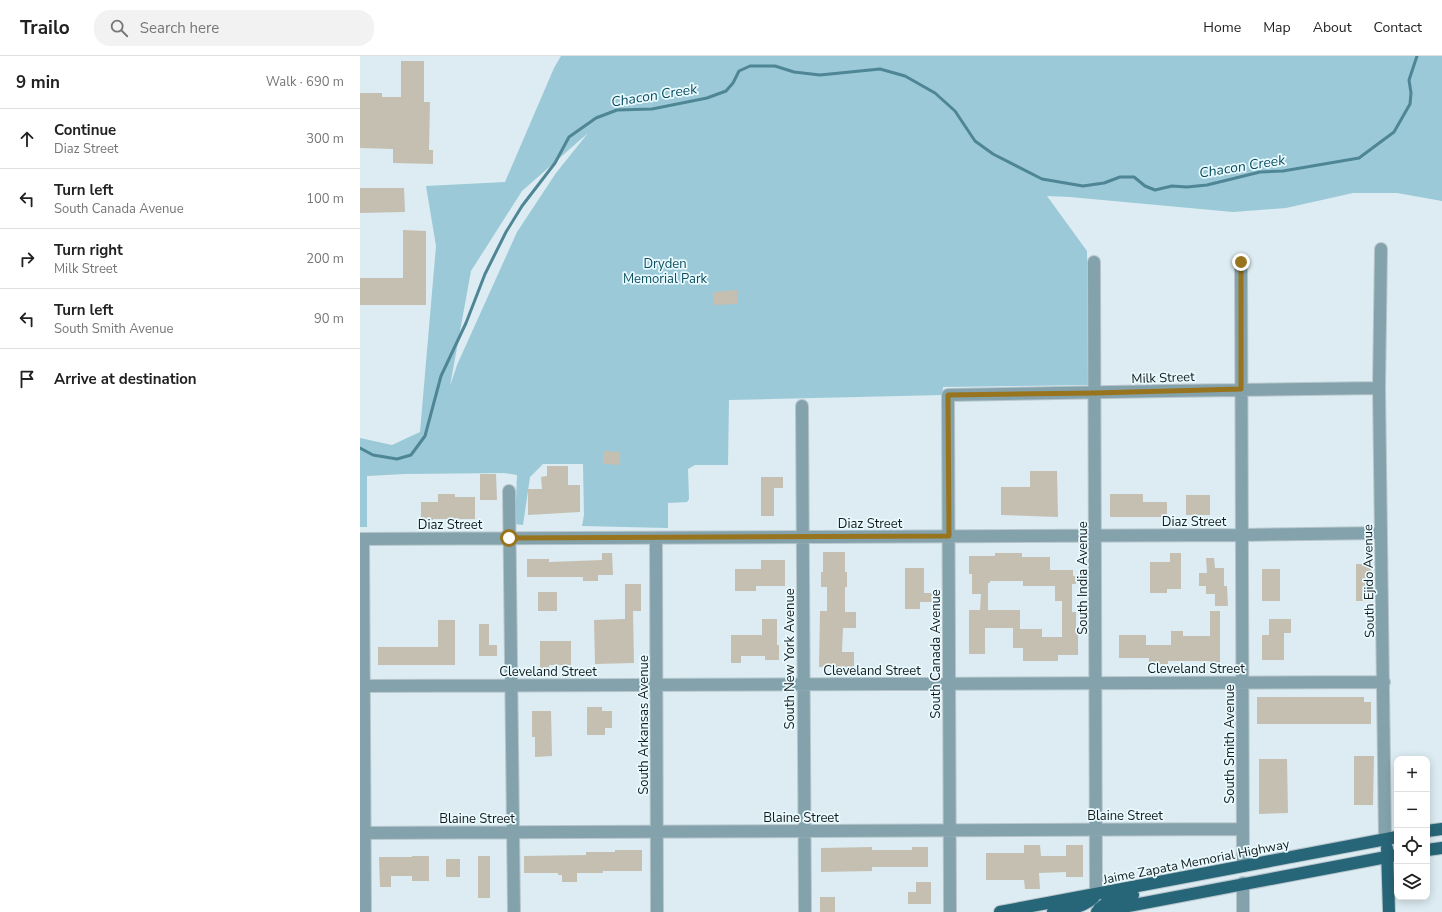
<!DOCTYPE html>
<html lang="en">
<head>
<meta charset="utf-8">
<style>
	body { margin:0; font-family:"Nunito Sans",sans-serif; background:#f2f2f2; color:#222 }
	.controls { position:absolute; right:12px; bottom:12px; display:grid; overflow:hidden; border-radius:8px; box-shadow:0 2px 10px #0003 }
	.controls button { width:36px; height:36px; display:grid; place-items:center; padding:0; border:0; border-bottom:1px solid #e0e0e0; background:#fff; color:#222; font:20px sans-serif }
	.stop { position:absolute; width:12px; height:12px; margin:-9px; border:3px solid #98741e; border-radius:50%; background:#fff }
	.stop.end { background:#98741e; border-color:#fff; box-shadow:0 1px 4px #0008 }
	.list { margin:0; padding:0; list-style:none }
	h2 { display:flex; justify-content:space-between; align-items:center; height:52px; margin:0; padding:0 16px; font-size:17px }
	h2 small { font-size:13px; font-weight:400; color:#767676 }
	.list li { display:grid; grid-template-columns:26px 1fr auto; gap:12px; align-items:center; box-sizing:border-box; height:60px; padding:0 16px; border-top:1px solid #e0e0e0 }
	.list b { display:block; font-size:15px; white-space:nowrap }
	.list p { margin:0; font-size:13px; white-space:nowrap; color:#767676 }
	.list em { font-size:13px; font-style:normal; color:#767676 }
	.icon { flex:none; width:22px; height:22px; fill:none; stroke:currentColor; stroke-width:2; stroke-linecap:round; stroke-linejoin:round }
	.map { position:relative; flex:none; width:1082px; height:856px; overflow:hidden }
	header { display:flex; align-items:center; gap:24px; box-sizing:border-box; height:56px; padding:0 20px; background:#fff; border-bottom:1px solid #e0e0e0 }
	header strong { font-size:19px }
	nav { display:flex; gap:22px; margin-inline-start:auto; font-size:14px }
	.search { width:280px; height:36px; background:#f2f2f2; display:flex; align-items:center; gap:10px; box-sizing:border-box; padding:0 14px; border-radius:16px; color:#767676; font-size:15px }
	main { display:flex }
	aside { flex:1; background:#fff }
	.map>svg:first-child { display:block }
	.green { fill:#9bc9d7; fill-rule:evenodd }
	.lines { fill:none; stroke-linecap:round; stroke-linejoin:round }
	.stream { stroke:#4f8696; stroke-width:3 }
	.building { fill:#c5bfb2; fill-rule:evenodd }
	.minor-casing { stroke:#b8c6cc; stroke-width:14 }
	.major-casing { stroke:#b8c6cc; stroke-width:14 }
	.minor { stroke:#83a2ac; stroke-width:12 }
	.major { stroke:#276678; stroke-width:12 }
	.route { stroke:#98741e; stroke-width:5 }
	.labels { text-anchor:middle; stroke-width:3.5; stroke-linejoin:round; paint-order:stroke }
	.park-label { font-size:13px; fill:#0d4f5f; stroke:#e9faff }
	.street-label { font-size:13px; fill:#151b1d; stroke:#e9faff }
	.water-label { font-size:14px; font-style:italic; fill:#0a4d5e; stroke:#e9faff }
</style>
</head>
<body>
<header>
<strong>Trailo</strong>
<div class="search"><svg class="icon" aria-label="search" viewBox="0 0 24 24"><circle cx="10" cy="10" r="6"/><path d="M15 15l6 6"/></svg>Search here</div>
<nav><a>Home</a><a>Map</a><a>About</a><a>Contact</a></nav>
</header>
<main>
<aside>
<h2>9 min<small>Walk · 690 m</small></h2>
<ul class="list">
<li><svg class="icon" aria-label="ahead" viewBox="0 0 24 24"><path d="M12 20V5M6 11l6-6 6 6"/></svg><div><b>Continue</b><p>Diaz Street</p></div><em>300 m</em></li>
<li><svg class="icon" aria-label="left" viewBox="0 0 24 24"><path d="M17 20v-9H6M10 6l-5 5 5 5"/></svg><div><b>Turn left</b><p>South Canada Avenue</p></div><em>100 m</em></li>
<li><svg class="icon" aria-label="right" viewBox="0 0 24 24"><path d="M7 20v-9h11M14 6l5 5-5 5"/></svg><div><b>Turn right</b><p>Milk Street</p></div><em>200 m</em></li>
<li><svg class="icon" aria-label="left" viewBox="0 0 24 24"><path d="M17 20v-9H6M10 6l-5 5 5 5"/></svg><div><b>Turn left</b><p>South Smith Avenue</p></div><em>90 m</em></li>
<li><svg class="icon" aria-label="arrive" viewBox="0 0 24 24"><path d="M6 21V4h12l-3 4 3 4H6"/></svg><div><b>Arrive at destination</b></div></li>
</ul>
</aside>
<div class="map">
<svg width="1082" height="856" viewBox="0 0 1082 856">
	<rect width="100%" height="100%" fill="#dcecf2"/>
	<path class="green" d="M 201,0 L 1082,0 L 1082,145 L 1037,137 L 993,137 L 926,152 L 873,156 L 710,141 L 687,140 L 727,195 L 728,329 L 583,331 L 582,339 L 369,344 L 368,409 L 335,409 L 328,413 L 329,443 L 327,446 L 308,447 L 308,472 L 222,470 L 224,459 L 223,408 L 183,408 L 170,421 L 163,469 L 155,468 L 157,419 L 144,417 L 45,418 L 7,420 L 7,471 L 0,471 L 0,382 L 32,389 L 60,376 L 76,190 L 66,130 L 145,126 L 194,12 ZM 228,77 L 196,117 L 157,176 L 97,309 L 90,330 L 111,215 L 162,135 Z"/>
	<g class="lines">
		<path class="stream" d="M 0,392 L 13,399 L 37,403 L 51,399 L 65,380 L 81,320 L 106,267 L 125,218 L 146,176 L 162,150 L 195,107 L 209,81 L 236,62 L 257,54 L 292,53 L 347,42 L 366,35 L 373,27 L 379,15 L 390,10 L 415,10 L 434,16 L 460,19 L 520,13 L 545,20 L 575,37 L 595,55 L 615,85 L 633,98 L 682,123 L 723,130 L 744,127 L 760,121 L 774,121 L 785,130 L 795,134 L 812,130 L 827,131 L 847,129 L 900,116 L 923,115 L 999,102 L 1034,76 L 1050,48 L 1051,37 L 1049,24 L 1057,0"/>
	</g>
	<path class="building" d="M 41,5 L 64,5 L 64,46 L 70,46 L 69,94 L 73,94 L 73,108 L 33,107 L 33,93 L 0,92 L 0,37 L 22,37 L 22,41 L 41,41 Z
		M 0,132 L 44,132 L 45,156 L 0,157 Z
		M 43,174 L 66,175 L 66,249 L 0,249 L 0,222 L 43,222 Z
		M 377,234 L 377,248 L 354,249 L 353,236 Z
		M 243,395 L 260,396 L 260,409 L 243,408 Z
		M 187,410 L 208,410 L 208,429 L 220,429 L 220,456 L 168,459 L 168,433 L 182,433 L 181,421 L 187,420 Z
		M 670,415 L 697,415 L 698,461 L 641,459 L 641,431 L 670,431 Z
		M 120,418 L 136,418 L 137,444 L 120,444 Z
		M 401,421 L 423,421 L 423,432 L 414,432 L 414,460 L 401,460 Z
		M 78,438 L 95,438 L 95,441 L 115,441 L 115,463 L 73,463 L 73,464 L 61,464 L 61,446 L 78,446 Z
		M 750,438 L 783,438 L 783,446 L 807,446 L 807,461 L 750,461 Z
		M 826,439 L 850,439 L 850,459 L 826,459 Z
		M 463,496 L 485,496 L 485,516 L 487,516 L 487,531 L 485,531 L 485,556 L 496,556 L 496,572 L 483,572 L 482,596 L 494,596 L 494,611 L 459,611 L 460,555 L 467,555 L 467,531 L 461,531 L 461,516 L 463,516 Z
		M 242,497 L 252,497 L 253,519 L 238,519 L 238,525 L 223,525 L 223,521 L 167,521 L 167,503 L 189,503 L 189,506 L 242,504 Z
		M 635,497 L 662,497 L 662,501 L 690,501 L 690,514 L 713,514 L 713,520 L 716,520 L 716,528 L 712,528 L 712,556 L 716,556 L 716,574 L 718,574 L 718,599 L 698,599 L 698,605 L 663,605 L 663,592 L 653,592 L 653,572 L 625,572 L 625,598 L 609,598 L 609,554 L 620,554 L 621,538 L 612,538 L 612,518 L 609,518 L 609,500 L 635,500 ZM 630,525 L 663,525 L 663,530 L 695,530 L 695,545 L 702,545 L 702,581 L 682,581 L 682,573 L 660,573 L 660,554 L 628,554 L 628,527 L 630,527 Z
		M 810,497 L 821,497 L 821,533 L 807,533 L 807,537 L 790,537 L 790,506 L 810,506 Z
		M 846,502 L 854,502 L 855,512 L 864,512 L 864,530 L 867,530 L 868,550 L 855,550 L 855,538 L 846,538 L 846,530 L 839,530 L 839,517 L 847,517 Z
		M 401,504 L 425,504 L 425,530 L 396,530 L 396,535 L 375,535 L 375,513 L 401,513 Z
		M 996,508 L 1011,508 L 1011,545 L 996,545 Z
		M 545,512 L 564,512 L 564,537 L 572,537 L 572,546 L 560,546 L 560,553 L 545,553 Z
		M 902,513 L 920,513 L 920,545 L 902,545 Z
		M 265,528 L 281,528 L 281,555 L 273,555 L 274,607 L 235,608 L 234,564 L 265,563 Z
		M 178,536 L 197,536 L 197,555 L 178,555 Z
		M 850,555 L 860,555 L 860,610 L 850,610 L 850,605 L 808,605 L 808,608 L 789,608 L 789,602 L 759,602 L 759,579 L 786,579 L 786,589 L 811,589 L 811,575 L 823,575 L 823,580 L 850,580 Z
		M 402,563 L 417,563 L 417,589 L 419,589 L 419,604 L 405,604 L 405,600 L 381,600 L 381,607 L 371,607 L 371,579 L 402,579 Z
		M 909,563 L 931,563 L 931,577 L 924,577 L 924,604 L 902,604 L 902,579 L 909,579 Z
		M 78,564 L 95,564 L 95,609 L 18,609 L 18,591 L 78,591 Z
		M 119,568 L 129,568 L 129,589 L 137,589 L 137,600 L 119,600 Z
		M 180,585 L 211,585 L 211,609 L 189,609 L 189,612 L 180,612 Z
		M 897,641 L 1004,641 L 1004,646 L 1011,646 L 1011,668 L 897,668 Z
		M 227,651 L 242,651 L 242,655 L 252,655 L 252,672 L 245,672 L 245,679 L 227,679 Z
		M 172,655 L 191,655 L 192,700 L 175,701 L 175,681 L 172,681 Z
		M 994,700 L 1014,700 L 1013,749 L 994,749 Z
		M 899,703 L 927,703 L 928,757 L 899,758 Z
		M 664,789 L 680,789 L 681,800 L 706,800 L 706,789 L 723,789 L 723,821 L 706,821 L 706,816 L 679,817 L 680,833 L 665,833 L 664,824 L 626,824 L 626,797 L 664,797 Z
		M 512,791 L 512,794 L 552,794 L 552,791 L 568,791 L 568,811 L 512,811 L 512,815 L 461,816 L 461,792 Z
		M 255,794 L 282,794 L 282,815 L 243,815 L 243,817 L 217,817 L 217,826 L 202,826 L 202,819 L 198,819 L 198,817 L 164,817 L 164,800 L 226,799 L 226,796 L 255,796 Z
		M 52,800 L 69,800 L 69,825 L 52,825 L 52,820 L 31,820 L 31,831 L 20,831 L 19,801 L 52,801 Z
		M 118,800 L 130,800 L 130,842 L 118,842 Z
		M 86,803 L 100,803 L 100,821 L 86,821 Z
		M 556,826 L 571,826 L 571,848 L 548,848 L 548,836 L 556,836 Z
		M 460,841 L 475,841 L 475,856 L 460,856 Z"/>
	<g class="lines">
		<g class="minor-casing">
			<path id="minor" d="M 1021,193 L 1019,332 L 1025,783
				M 734,206 L 736,838
				M 881,206 L 883,810
				M 442,350 L 445,856
				M 149,435 L 154,856
				M 296,482 L 297,856
				M 0,483 L 882,479 L 1021,477
				M 3,483 L 5,856
				M 0,630 L 1024,626
				M 0,777 L 883,773
				M 883,827 L 883,856
				M 590,856 L 588,339 C 732,337 875,333 1019,332"/>
		</g>
		<g class="major-casing">
			<path id="major" d="M 1067,775 L 1082,773
				M 1027,792 L 1029,856
				M 1067,794 L 1082,792
				M 739,853 L 749,845 L 773,839
				M 640,856 L 1037,781
				M 693,856 C 707,853 723,852 734,841
				M 737,856 L 1037,799"/>
		</g>
		<use href="#minor" class="minor"/>
		<use href="#major" class="major"/>
	</g>
	<g class="lines">
		<path class="route" d="M 149,482 L 589,480 L 588,339 L 735,337 L 881,333 L 881,206"/>
	</g>
	<g class="labels">
		<g class="park-label">
			<text x="305" y="212">Dryden<tspan x="305" dy="15">Memorial Park</tspan></text>
		</g>
		<g class="street-label">
			<text transform="translate(803 321) rotate(-2)" y="5">Milk Street</text>
			<text x="834" y="470">Diaz Street</text>
			<text x="510" y="472">Diaz Street</text>
			<text x="90" y="473">Diaz Street</text>
			<text transform="translate(722 522) rotate(-90)" y="5">South India Avenue</text>
			<text transform="translate(1008 525) rotate(-91)" y="5">South Ejido Avenue</text>
			<text transform="translate(575 598) rotate(-90)" y="5">South Canada Avenue</text>
			<text transform="translate(429 603) rotate(-90)" y="5">South New York Avenue</text>
			<text x="836" y="617">Cleveland Street</text>
			<text x="512" y="619">Cleveland Street</text>
			<text x="188" y="620">Cleveland Street</text>
			<text transform="translate(283 669) rotate(-90)" y="5">South Arkansas Avenue</text>
			<text transform="translate(869 688) rotate(-90)" y="5">South Smith Avenue</text>
			<text x="765" y="764">Blaine Street</text>
			<text x="441" y="766">Blaine Street</text>
			<text x="117" y="767">Blaine Street</text>
			<text transform="translate(836 805) rotate(-11)" y="5">Jaime Zapata Memorial Highway</text>
		</g>
		<g class="water-label">
			<text transform="translate(294 39) rotate(-9)" y="5">Chacon Creek</text>
			<text transform="translate(882 110) rotate(-9)" y="5">Chacon Creek</text>
		</g>
	</g>
</svg>
<div class="controls">
<button>+</button>
<button>−</button>
<button><svg class="icon" aria-label="locate" viewBox="0 0 24 24"><circle cx="12" cy="12" r="6"/><path d="M12 2v4M12 18v4M2 12h4M18 12h4"/></svg></button>
<button><svg class="icon" aria-label="layers" viewBox="0 0 24 24"><path d="M12 4l9 5-9 5-9-5zM3 14l9 5 9-5"/></svg></button>
</div>
<div class="stop" style="left:149px;top:482px"></div>
<div class="stop end" style="left:881px;top:206px"></div>
</div>
</main>
</body>
</html>
